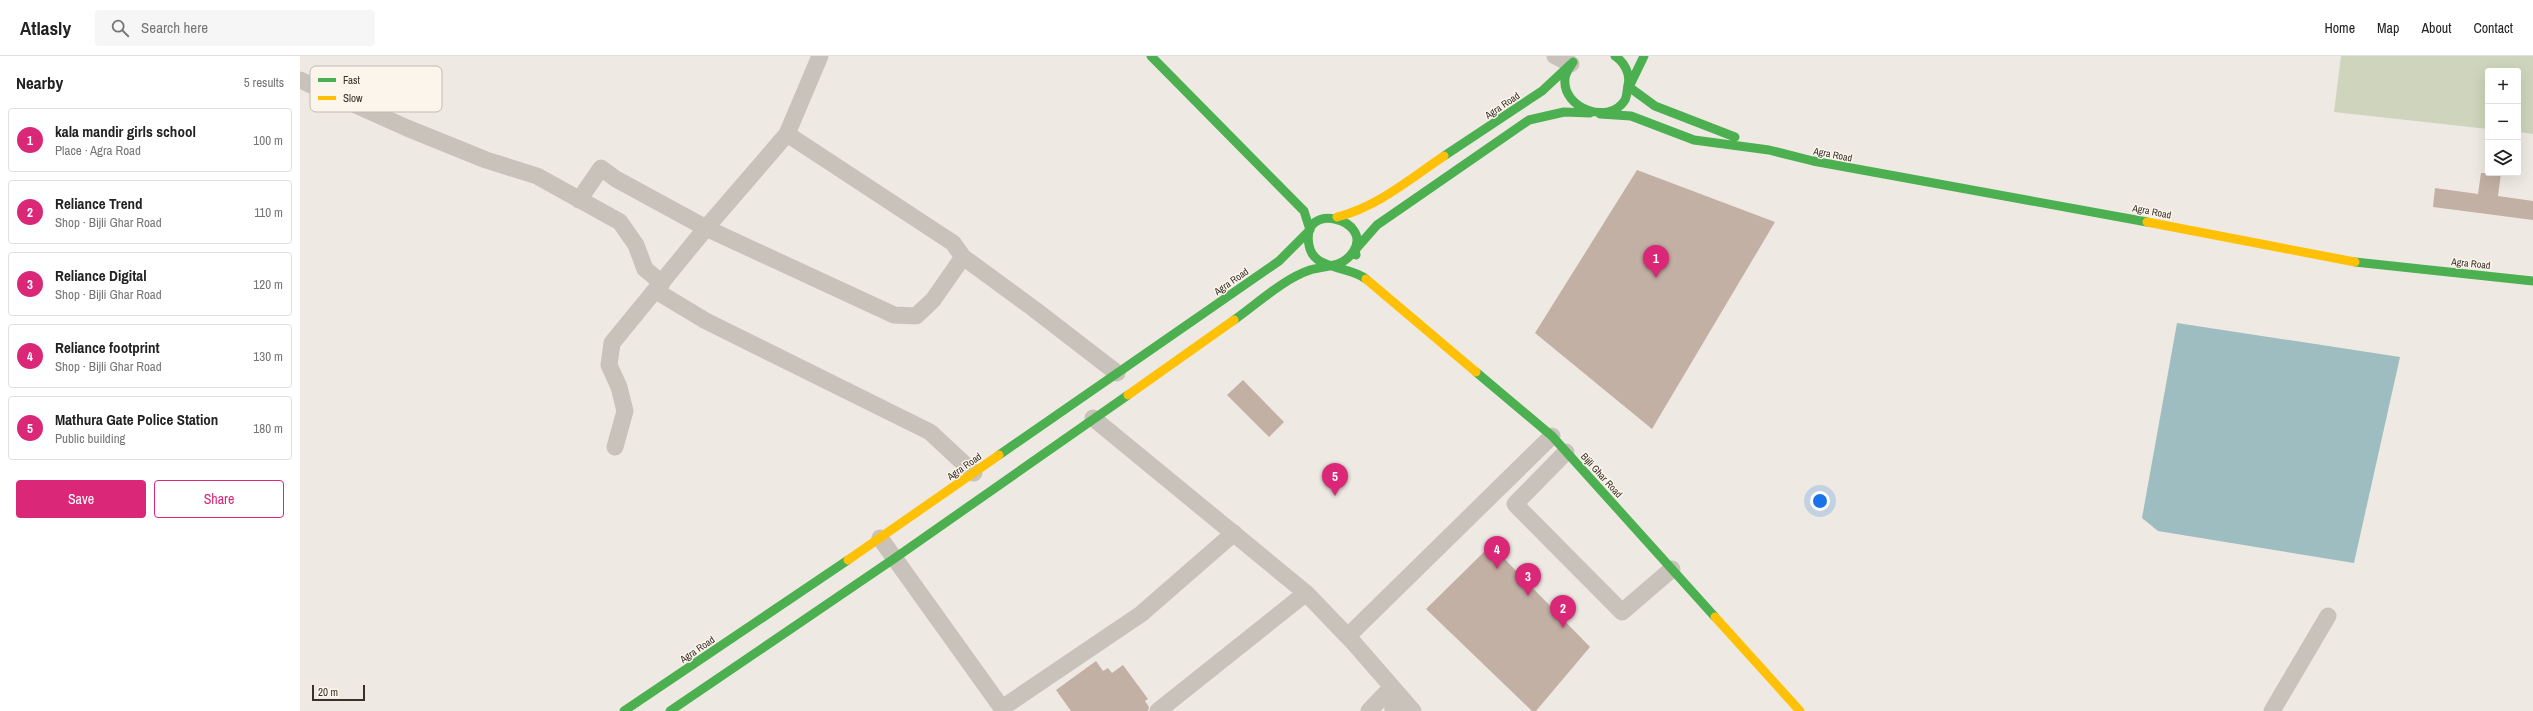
<!DOCTYPE html>
<html lang="en">
<head>
<meta charset="utf-8">
<style>
	body { margin:0; font-family:"Archivo Narrow",sans-serif; background:#f6f6f6; color:#222 }
	.controls { position:absolute; right:12px; top:12px; display:grid; overflow:hidden; border-radius:4px; box-shadow:0 4px 16px #0002 }
	.controls button { width:36px; height:36px; display:grid; place-items:center; padding:0; border:0; border-bottom:1px solid #e0e0e0; background:#fff; color:#222; font:20px sans-serif }
	.scale { position:absolute; left:12px; bottom:10px; width:53px; box-sizing:border-box; padding-left:4px; border:2px solid #393029; border-top:0; font-size:11px; line-height:14px; white-space:nowrap; color:#393029; -webkit-text-stroke:3px #fbf5eb; paint-order:stroke }
	.you { position:absolute; left:1520px; top:445px; width:14px; height:14px; margin:-10px; border:3px solid #fff; border-radius:50%; background:#1a73e8; box-shadow:0 0 0 6px #1a73e833 }
	.badge { display:grid; place-items:center; width:26px; height:26px; border-radius:50%; background:#db2777; color:#fff; font-size:13px; font-weight:700 }
	.pin { position:absolute; translate:-50% -33px; filter:drop-shadow(0 1px 2px #0008) }
	.pin::after { content:''; position:absolute; top:21px; width:14px; height:12px; background:inherit; clip-path:polygon(0 0,100% 0,50% 100%) }
	.list { margin:0; padding:0; list-style:none }
	h2 { display:flex; justify-content:space-between; align-items:center; height:52px; margin:0; padding:0 16px; font-size:17px }
	h2 small { font-size:13px; font-weight:400; color:#767676 }
	.list li { display:grid; grid-template-columns:26px 1fr auto; gap:12px; align-items:center; box-sizing:border-box; height:64px; margin:0 8px 8px; padding:0 8px; border:1px solid #e0e0e0; border-radius:4px }
	.list b { display:block; font-size:15px; white-space:nowrap }
	.list p { margin:0; font-size:13px; white-space:nowrap; color:#767676 }
	.list em { font-size:13px; font-style:normal; color:#767676 }
	.actions { display:flex; gap:8px; padding:12px 16px }
	.actions a { flex:1; padding:9px 0; border:1px solid #db2777; border-radius:4px; text-align:center; font-size:14px; color:#db2777 }
	.actions .main { background:#db2777; color:#fff }
	.icon { flex:none; width:22px; height:22px; fill:none; stroke:currentColor; stroke-width:2; stroke-linecap:round; stroke-linejoin:round }
	.map { position:relative; flex:none; width:2233px; height:655px; overflow:hidden }
	header { display:flex; align-items:center; gap:24px; box-sizing:border-box; height:56px; padding:0 20px; background:#fff; border-bottom:1px solid #e0e0e0 }
	header strong { font-size:19px }
	nav { display:flex; gap:22px; margin-inline-start:auto; font-size:14px }
	.search { width:280px; height:36px; background:#f6f6f6; display:flex; align-items:center; gap:10px; box-sizing:border-box; padding:0 14px; border-radius:4px; color:#767676; font-size:15px }
	main { display:flex }
	aside { flex:1; background:#fff }
	.map>svg:first-child { display:block }
	.green { fill:#ced5bc }
	.water { fill:#9ebdc1 }
	.building { fill:#c3b0a4 }
	.lines { fill:none; stroke-linecap:round; stroke-linejoin:round }
	.street { stroke:#c8c2bb; stroke-width:17 }
	.fast { stroke:#4caf50; stroke-width:9 }
	.slow { stroke:#ffc107; stroke-width:9 }
	.labels { text-anchor:middle; stroke-width:3; stroke-linejoin:round; paint-order:stroke }
	.street-label { font-size:10px; fill:#393029; stroke:#fbf5eb }
	.key { fill:#fbf5eb; stroke:#c1bab1; stroke-width:1 }
	.key-label { font-size:11px; fill:#393029 }
</style>
</head>
<body>
<header>
<strong>Atlasly</strong>
<div class="search"><svg class="icon" aria-label="search" viewBox="0 0 24 24"><circle cx="10" cy="10" r="6"/><path d="M15 15l6 6"/></svg>Search here</div>
<nav><a>Home</a><a>Map</a><a>About</a><a>Contact</a></nav>
</header>
<main>
<aside>
<h2>Nearby<small>5 results</small></h2>
<ul class="list">
<li><span class="badge">1</span><div><b>kala mandir girls school</b><p>Place · Agra Road</p></div><em>100 m</em></li>
<li><span class="badge">2</span><div><b>Reliance Trend</b><p>Shop · Bijli Ghar Road</p></div><em>110 m</em></li>
<li><span class="badge">3</span><div><b>Reliance Digital</b><p>Shop · Bijli Ghar Road</p></div><em>120 m</em></li>
<li><span class="badge">4</span><div><b>Reliance footprint</b><p>Shop · Bijli Ghar Road</p></div><em>130 m</em></li>
<li><span class="badge">5</span><div><b>Mathura Gate Police Station</b><p>Public building</p></div><em>180 m</em></li>
</ul>
<div class="actions"><a class="main">Save</a><a>Share</a></div>
</aside>
<div class="map">
<svg width="2233" height="655" viewBox="0 0 2233 655">
	<rect width="100%" height="100%" fill="#eeeae3"/>
	<path class="green" d="M 2041,0 L 2233,0 L 2233,78 L 2218,76 L 2218,15 L 2188,15 L 2188,73 L 2034,56 Z"/>
	<path class="water" d="M 1877,267 L 2100,301 L 2054,507 L 1858,475 L 1842,462 Z"/>
	<path class="building" d="M 1337,114 L 1475,166 L 1352,373 L 1235,277 Z
		M 2181,117 L 2201,117 L 2198,140 L 2233,145 L 2233,164 L 2133,151 L 2135,132 L 2178,138 Z
		M 943,324 L 984,366 L 969,381 L 927,339 Z
		M 1191,489 L 1290,591 L 1236,655 L 1232,655 L 1126,553 Z
		M 796,605 L 803,615 L 808,612 L 812,617 L 823,609 L 848,643 L 845,645 L 849,651 L 848,655 L 771,655 L 756,634 Z"/>
	<g class="lines">
		<path class="street" d="M 1255,0 L 1271,8
			M 0,24 L 107,72 L 186,104 L 237,120 L 320,166 L 336,189 L 345,213 L 362,227
			M 487,78 L 520,0
			M 279,144 L 301,112 L 316,123 L 406,172 L 594,259 L 616,260 L 633,244 L 663,201
			M 356,235 L 406,265 L 630,376 L 674,417
			M 793,362 L 1006,537
			M 315,391 L 325,355 L 319,331 L 309,309 L 312,287 L 406,172 L 487,78 L 653,187 L 663,201 L 734,253 L 817,317
			M 1266,396 L 1215,448 L 1322,556 L 1372,513
			M 580,482 L 704,655
			M 1048,580 L 1252,380
			M 702,652 L 841,558 L 934,477
			M 858,655 L 1006,537 L 1053,586 L 1113,655
			M 1069,655 L 1092,631 L 1093,655
			M 1972,655 L 2028,560"/>
		<path class="fast" d="M 851,0 L 1004,155 L 1010,174
			M 1273,6 C 1270,11 1265,17 1265,23 C 1262,52 1309,70 1325,44 C 1327,40 1327,34 1328,29 C 1331,18 1324,6 1315,0
			M 1329,31 L 1355,50 L 1435,81
			M 1329,31 L 1344,0
			M 1300,58 L 1331,60 L 1394,84 L 1469,94 L 1513,105 L 1847,166
			M 1144,100 L 1242,35 L 1271,8
			M 1056,199 L 1055,194 L 1077,169 L 1229,64 L 1264,56 L 1290,57
			M 2055,206 L 2233,225
			M 934,264 C 957,248 983,223 1010,214 C 1028,209 1042,212 1053,196 C 1075,164 1000,143 1009,189 C 1013,215 1049,209 1066,223
			M 1176,316 L 1252,380 L 1415,561
			M 699,399 L 979,205 L 1010,174
			M 324,655 L 548,504
			M 370,655 L 595,502 L 828,339"/>
		<path class="slow" d="M 1037,161 C 1077,151 1110,123 1144,100
			M 1847,166 L 2055,206
			M 1066,223 L 1176,316
			M 828,339 L 934,264
			M 548,504 L 699,399
			M 1415,561 L 1500,655"/>
	</g>
	<g class="labels">
		<g class="street-label">
			<text transform="translate(1202 49) rotate(-34)" y="4">Agra Road</text>
			<text transform="translate(1533 98) rotate(11)" y="4">Agra Road</text>
			<text transform="translate(1852 155) rotate(11)" y="4">Agra Road</text>
			<text transform="translate(2171 207) rotate(6)" y="4">Agra Road</text>
			<text transform="translate(931 225) rotate(-35)" y="4">Agra Road</text>
			<text transform="translate(664 410) rotate(-35)" y="4">Agra Road</text>
			<text transform="translate(1302 419) rotate(48)" y="4">Bijli Ghar Road</text>
			<text transform="translate(397 593) rotate(-34)" y="4">Agra Road</text>
		</g>
	</g>
	<rect x="10" y="10" width="132" height="46" rx="6" class="key"/>
	<rect x="18" y="22" width="18" height="4" fill="#4caf50"/>
	<rect x="18" y="40" width="18" height="4" fill="#ffc107"/>
	<g class="key-label">
		<text x="43" y="28">Fast</text>
		<text x="43" y="46">Slow</text>
	</g>
</svg>
<div class="controls">
<button>+</button>
<button>−</button>
<button><svg class="icon" aria-label="layers" viewBox="0 0 24 24"><path d="M12 4l9 5-9 5-9-5zM3 14l9 5 9-5"/></svg></button>
</div>
<div class="scale">20 m</div>
<div class="you"></div>
<div class="pin badge" style="left:1356px;top:222px">1</div>
<div class="pin badge" style="left:1263px;top:572px">2</div>
<div class="pin badge" style="left:1228px;top:540px">3</div>
<div class="pin badge" style="left:1197px;top:513px">4</div>
<div class="pin badge" style="left:1035px;top:440px">5</div>
</div>
</main>
</body>
</html>
